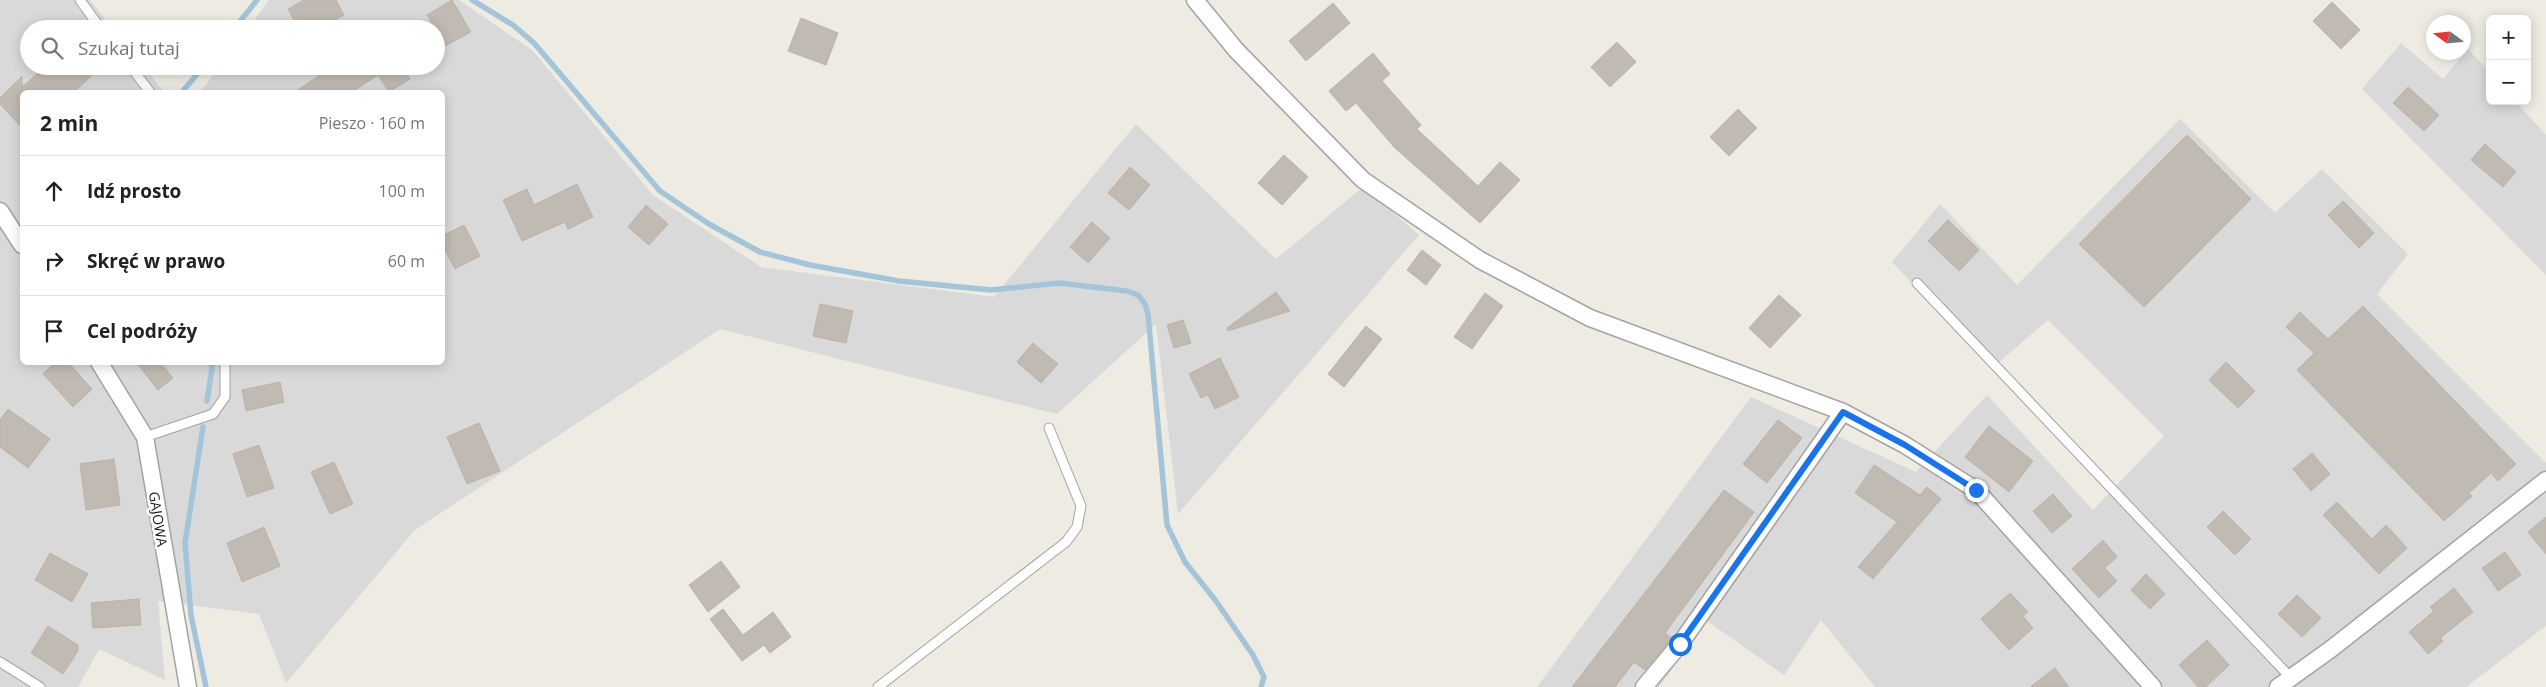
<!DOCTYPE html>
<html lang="pl">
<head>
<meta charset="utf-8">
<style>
	body { margin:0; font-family:"Open Sans",sans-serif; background:#f6f6f6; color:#222 }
	.controls { position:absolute; right:15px; top:15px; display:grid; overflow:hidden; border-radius:8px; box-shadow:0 2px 12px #0003 }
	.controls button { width:45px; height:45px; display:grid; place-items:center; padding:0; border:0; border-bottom:1px solid #e0e0e0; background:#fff; color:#222; font:25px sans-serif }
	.compass { position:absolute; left:2426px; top:15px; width:45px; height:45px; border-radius:50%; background:#fff; box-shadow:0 2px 12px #0003; rotate:285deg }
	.stop { position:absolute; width:15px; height:15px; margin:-11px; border:4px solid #1a73e8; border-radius:50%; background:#fff }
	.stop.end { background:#1a73e8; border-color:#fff; box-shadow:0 1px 5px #0008 }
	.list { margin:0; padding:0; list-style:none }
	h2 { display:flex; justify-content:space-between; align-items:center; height:65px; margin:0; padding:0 20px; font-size:21px }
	h2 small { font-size:16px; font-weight:400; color:#767676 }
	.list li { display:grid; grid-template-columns:32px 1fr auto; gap:15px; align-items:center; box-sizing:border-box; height:70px; padding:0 20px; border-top:1px solid #e0e0e0 }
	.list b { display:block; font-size:19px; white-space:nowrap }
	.list em { font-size:16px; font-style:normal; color:#767676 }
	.icon { flex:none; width:28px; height:28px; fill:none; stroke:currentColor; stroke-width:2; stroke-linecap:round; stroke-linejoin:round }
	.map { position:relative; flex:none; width:2546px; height:687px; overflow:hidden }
	.search { position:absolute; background:#fff; box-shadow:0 2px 12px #0003; left:20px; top:20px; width:425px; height:55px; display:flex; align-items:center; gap:12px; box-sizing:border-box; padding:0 18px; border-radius:28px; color:#767676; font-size:19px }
	.panel { position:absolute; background:#fff; box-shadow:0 2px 12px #0003; left:20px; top:90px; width:425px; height:275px; border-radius:8px }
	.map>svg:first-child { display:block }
	.residential { fill:#dad9d9 }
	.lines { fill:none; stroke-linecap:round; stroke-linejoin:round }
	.stream { stroke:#a4c5d9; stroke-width:5.5 }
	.building { fill:#c1bab2; stroke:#bdb3a5 }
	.lane-casing { stroke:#a3a3a3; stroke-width:11 }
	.street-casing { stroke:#a3a3a3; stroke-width:19 }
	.lane { stroke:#fff; stroke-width:9 }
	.street { stroke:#fff; stroke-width:16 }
	.route { stroke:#1a73e8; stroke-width:6 }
	.labels { text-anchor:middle; stroke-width:5; stroke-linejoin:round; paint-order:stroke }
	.street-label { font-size:14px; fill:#1c1c1c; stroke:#fff }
</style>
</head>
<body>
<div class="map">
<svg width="2546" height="687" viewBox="0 0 2546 687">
	<rect width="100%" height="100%" fill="#edebe2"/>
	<path class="residential" d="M 0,0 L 90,0 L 113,29 L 29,29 L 29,66 L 143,66 L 164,92 L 22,92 L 22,362 L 442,362 L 442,92 L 200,92 L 220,66 L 436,66 L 436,29 L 248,29 L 269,0 L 459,0 L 532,50 L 653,195 L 761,267 L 994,297 L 1136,124 L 1276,259 L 1363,187 L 1419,235 L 1178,514 L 1156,324 L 1057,414 L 720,329 L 415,530 L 286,683 L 259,614 L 158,601 L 165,680 L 99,649 L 78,687 L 0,687 Z
		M 2401,43 L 2443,79 L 2468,49 L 2490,73 L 2490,101 L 2515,101 L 2546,135 L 2546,275 L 2362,89 Z
		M 2180,119 L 2275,213 L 2322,169 L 2408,254 L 2377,294 L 2546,463 L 2546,626 L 2466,687 L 1875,687 L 1821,620 L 1784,675 L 1707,621 L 1659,687 L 1537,687 L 1751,397 L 1916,472 L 1987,395 L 2093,510 L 2164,436 L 2048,320 L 1992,368 L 1892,262 L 1940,204 L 2017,285 Z"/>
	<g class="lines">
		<path class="stream" d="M 472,0 L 513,25 L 534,43 L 660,191 L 709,224 L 760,252 L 810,265 L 899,281 L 991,290 L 1059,283 L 1127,291 L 1138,295 L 1145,304 L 1148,314 L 1167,525 L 1185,562 L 1216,601 L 1253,655 L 1264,677 L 1261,687
			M 234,29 L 257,0
			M 182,92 L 204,66
			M 207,401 L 213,362
			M 203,427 L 185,543 L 191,615 L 206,687"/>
	</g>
	<path class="building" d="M 304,0 L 336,0 L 344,15 L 319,29 L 299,29 L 288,9 Z
		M 452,0 L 471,32 L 445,46 L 427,15 Z
		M 2332,2 L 2360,30 L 2341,49 L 2313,21 Z
		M 1333,3 L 1350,23 L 1306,61 L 1289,41 Z
		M 801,18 L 838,33 L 826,65 L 788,51 Z
		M 1617,42 L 1636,62 L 1610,87 L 1591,67 Z
		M 1373,53 L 1390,74 L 1382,81 L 1421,125 L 1417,129 L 1478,186 L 1500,162 L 1520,180 L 1480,223 L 1395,148 L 1356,103 L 1346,111 L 1329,91 Z
		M 46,66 L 102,66 L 74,92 L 22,92 L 22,128 L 0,104 L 0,98 L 22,76 L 22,87 Z
		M 333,66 L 402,66 L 410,79 L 389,92 L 378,75 L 352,92 L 295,92 Z
		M 2408,87 L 2439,115 L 2424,131 L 2393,103 Z
		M 1738,109 L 1757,128 L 1729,156 L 1710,137 Z
		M 2187,135 L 2251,199 L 2144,307 L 2079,244 Z
		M 2485,144 L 2516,172 L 2503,187 L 2471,160 Z
		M 1284,155 L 1308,177 L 1282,205 L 1258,183 Z
		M 1130,167 L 1150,185 L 1129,210 L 1108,193 Z
		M 577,184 L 593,217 L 568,229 L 565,222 L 522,241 L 503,200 L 527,189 L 534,205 Z
		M 2343,201 L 2374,233 L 2359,248 L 2328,215 Z
		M 646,205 L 668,224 L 649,245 L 628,227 Z
		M 1948,220 L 1979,250 L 1959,271 L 1928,241 Z
		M 1092,222 L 1110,238 L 1088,263 L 1070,247 Z
		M 464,225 L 480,256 L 455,269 L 442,244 L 442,236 Z
		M 1422,250 L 1441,265 L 1426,285 L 1407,270 Z
		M 1276,292 L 1290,311 L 1228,331 L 1227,328 Z
		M 1485,293 L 1503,306 L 1472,349 L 1454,337 Z
		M 1779,295 L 1801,315 L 1770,348 L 1749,328 Z
		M 820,304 L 853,311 L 846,343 L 813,336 Z
		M 2363,306 L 2516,464 L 2498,481 L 2491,473 L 2469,493 L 2472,496 L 2444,521 L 2297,370 L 2314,353 L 2286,327 L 2300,312 L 2328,339 Z
		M 1183,320 L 1191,343 L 1174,348 L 1167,325 Z
		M 1366,326 L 1382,339 L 1344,387 L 1328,374 Z
		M 1033,343 L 1058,364 L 1041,383 L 1017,362 Z
		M 1220,358 L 1239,397 L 1215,409 L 1208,395 L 1201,398 L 1189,374 Z
		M 55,362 L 68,362 L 92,389 L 73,407 L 43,374 Z
		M 136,362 L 160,362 L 173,378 L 158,390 Z
		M 2226,362 L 2255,391 L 2238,408 L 2209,380 Z
		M 280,382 L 284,402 L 246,411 L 242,390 Z
		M 8,409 L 50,439 L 28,468 L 0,447 L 0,420 Z
		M 1778,420 L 1802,438 L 1767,483 L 1743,464 Z
		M 479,423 L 500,471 L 467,484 L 447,437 Z
		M 1989,426 L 2033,461 L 2009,492 L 1965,457 Z
		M 259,445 L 274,488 L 247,497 L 233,454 Z
		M 2312,453 L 2330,474 L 2311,491 L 2293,469 Z
		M 114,459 L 120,505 L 86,510 L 80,464 Z
		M 334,462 L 353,504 L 330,514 L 311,472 Z
		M 1874,465 L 1920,495 L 1927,487 L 1941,499 L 1873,579 L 1858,567 L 1897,522 L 1855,493 Z
		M 1724,490 L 1754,512 L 1665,633 L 1672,638 L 1645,670 L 1634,662 L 1615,687 L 1572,687 Z
		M 2053,494 L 2072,516 L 2052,533 L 2033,511 Z
		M 2337,502 L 2372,539 L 2386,525 L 2407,548 L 2379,574 L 2323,515 Z
		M 2223,511 L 2251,539 L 2235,555 L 2207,527 Z
		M 2546,517 L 2546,554 L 2528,532 Z
		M 264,527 L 280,566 L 242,582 L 227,543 Z
		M 2103,540 L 2117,557 L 2105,568 L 2117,581 L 2099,598 L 2072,569 Z
		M 2505,552 L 2521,575 L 2498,591 L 2482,568 Z
		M 50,553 L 88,574 L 72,602 L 35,580 Z
		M 721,561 L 740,587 L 708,612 L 689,585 Z
		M 2146,574 L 2165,594 L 2150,609 L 2131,590 Z
		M 2454,588 L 2473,612 L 2440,638 L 2443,641 L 2428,654 L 2409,632 L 2434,611 L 2430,607 Z
		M 2010,593 L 2028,612 L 2023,616 L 2033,628 L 2009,650 L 1981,619 Z
		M 2297,595 L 2321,618 L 2302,637 L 2278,614 Z
		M 139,599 L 141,625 L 93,628 L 91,603 Z
		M 723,609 L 743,635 L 773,612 L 791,637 L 770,653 L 764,645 L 742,661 L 710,619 Z
		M 48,626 L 78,645 L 78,651 L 63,674 L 31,653 Z
		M 2207,640 L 2229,665 L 2206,687 L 2198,687 L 2179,665 Z
		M 2055,668 L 2069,687 L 2030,687 Z"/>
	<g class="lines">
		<g class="lane-casing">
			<path id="lane" d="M 80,0 L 101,29
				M 130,66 L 150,92
				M 1917,283 L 2291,678
				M 145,437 L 213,414 L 225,397 L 225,362
				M 0,662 L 40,687
				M 878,687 L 1066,542 L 1077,527 L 1081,506 L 1049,428"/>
		</g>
		<g class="street-casing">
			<path id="street" d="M 1195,0 L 1236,50 L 1363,180 L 1480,260 L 1590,318 L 1843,412 L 1680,644 L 1644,687
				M 0,211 L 22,245
				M 99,362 L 145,437 L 188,687
				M 1843,412 L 1905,445 L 1976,490 L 2153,687
				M 2278,687 L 2331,649 L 2546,480"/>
		</g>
		<use href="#lane" class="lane"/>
		<use href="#street" class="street"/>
	</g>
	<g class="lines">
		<path class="route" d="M 1680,644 L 1843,412 L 1905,445 L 1976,490"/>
	</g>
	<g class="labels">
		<g class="street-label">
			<text transform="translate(158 519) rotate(81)" y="5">GAJOWA</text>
		</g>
	</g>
</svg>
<div class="controls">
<button>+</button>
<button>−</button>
</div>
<svg class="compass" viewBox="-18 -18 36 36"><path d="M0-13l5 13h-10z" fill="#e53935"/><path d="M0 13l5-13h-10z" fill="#767676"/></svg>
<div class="stop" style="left:1680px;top:644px"></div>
<div class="stop end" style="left:1976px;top:490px"></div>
<div class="search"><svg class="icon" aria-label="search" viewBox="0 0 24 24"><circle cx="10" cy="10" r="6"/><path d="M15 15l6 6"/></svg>Szukaj tutaj</div>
<section class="panel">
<h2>2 min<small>Pieszo · 160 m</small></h2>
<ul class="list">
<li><svg class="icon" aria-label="ahead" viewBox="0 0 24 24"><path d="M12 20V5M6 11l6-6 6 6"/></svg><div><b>Idź prosto</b></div><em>100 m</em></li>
<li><svg class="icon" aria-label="right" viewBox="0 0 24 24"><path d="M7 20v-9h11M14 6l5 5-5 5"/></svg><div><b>Skręć w prawo</b></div><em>60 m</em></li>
<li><svg class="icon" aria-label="arrive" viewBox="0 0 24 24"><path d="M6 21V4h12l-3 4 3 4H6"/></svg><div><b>Cel podróży</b></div></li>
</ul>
</section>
</div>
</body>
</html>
